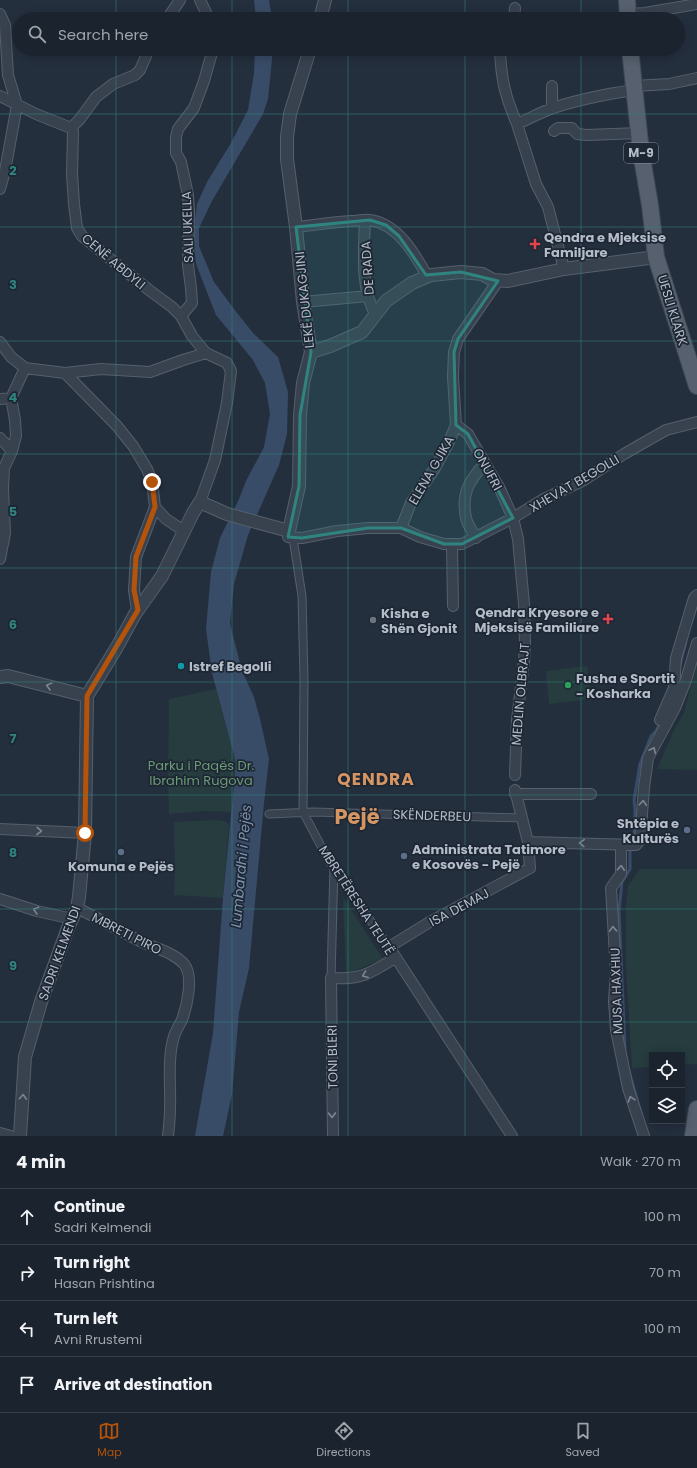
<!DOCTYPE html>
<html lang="en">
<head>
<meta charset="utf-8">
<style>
	body { margin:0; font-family:Poppins,sans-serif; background:#242b36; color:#f1f3f6 }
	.controls { position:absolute; right:12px; bottom:12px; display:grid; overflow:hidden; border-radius:0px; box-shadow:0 2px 10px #0003 }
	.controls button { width:36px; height:36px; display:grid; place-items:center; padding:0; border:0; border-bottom:1px solid #39404a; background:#1b232e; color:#f1f3f6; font:20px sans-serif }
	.stop { position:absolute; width:12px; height:12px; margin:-9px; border:3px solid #b45309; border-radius:50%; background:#fff }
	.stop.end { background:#b45309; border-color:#fff; box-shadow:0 1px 4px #0008 }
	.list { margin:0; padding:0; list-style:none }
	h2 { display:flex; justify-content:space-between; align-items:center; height:52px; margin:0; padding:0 16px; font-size:17px }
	h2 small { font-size:13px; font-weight:400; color:#a0a4aa }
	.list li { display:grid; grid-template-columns:26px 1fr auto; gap:12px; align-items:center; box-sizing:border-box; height:56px; padding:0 16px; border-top:1px solid #39404a }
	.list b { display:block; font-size:15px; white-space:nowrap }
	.list p { margin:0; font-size:13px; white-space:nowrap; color:#a0a4aa }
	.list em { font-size:13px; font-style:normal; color:#a0a4aa }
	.icon { flex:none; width:22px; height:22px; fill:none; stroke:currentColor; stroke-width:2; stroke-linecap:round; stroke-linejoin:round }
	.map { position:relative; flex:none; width:697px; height:1136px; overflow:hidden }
	.search { position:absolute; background:#1b232e; box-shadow:0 2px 10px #0003; left:12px; right:12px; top:12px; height:44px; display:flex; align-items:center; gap:10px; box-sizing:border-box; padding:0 14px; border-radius:22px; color:#a0a4aa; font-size:15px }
	.sheet { height:276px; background:#1b232e }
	nav { display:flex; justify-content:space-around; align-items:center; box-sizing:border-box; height:56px; border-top:1px solid #39404a; background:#1b232e; font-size:11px; color:#a0a4aa }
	nav a { display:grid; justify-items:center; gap:2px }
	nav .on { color:#b45309 }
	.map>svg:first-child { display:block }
	.green { fill:#263c3f }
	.water { fill:#394c67 }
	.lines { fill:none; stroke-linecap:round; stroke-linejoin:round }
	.stream { stroke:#394c67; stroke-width:3 }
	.pedestrian-casing { stroke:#565f6c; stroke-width:9 }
	.minor-casing { stroke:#565f6c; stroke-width:12 }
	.tertiary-casing { stroke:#565f6c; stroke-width:14 }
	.primary-casing { stroke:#414a57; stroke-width:18 }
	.pedestrian { stroke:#38414e; stroke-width:7 }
	.minor { stroke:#38414e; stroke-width:10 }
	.tertiary { stroke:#38414e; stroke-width:12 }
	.primary { stroke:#56606e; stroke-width:16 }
	.oneway { stroke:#7c8592 }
	.route { stroke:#b45309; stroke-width:5 }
	.marked { fill:#308480; fill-opacity:0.2; stroke:#308480; stroke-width:3; stroke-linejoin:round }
	.grid { fill:none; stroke:#308480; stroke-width:1; stroke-opacity:0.55 }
	.health-dot { fill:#e0444e; stroke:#1d2633; stroke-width:1.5 }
	.worship-dot { fill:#6b7280; stroke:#1d2633; stroke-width:1.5 }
	.culture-dot { fill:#0f9aa8; stroke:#1d2633; stroke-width:1.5 }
	.leisure-dot { fill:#2e9e5b; stroke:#1d2633; stroke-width:1.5 }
	.service-dot { fill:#5c6f8a; stroke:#1d2633; stroke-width:1.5 }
	.labels { text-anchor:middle; stroke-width:3.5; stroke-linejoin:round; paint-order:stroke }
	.shield { fill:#1d2633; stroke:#878f9c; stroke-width:1 }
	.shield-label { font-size:12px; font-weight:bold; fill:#b4bcc9 }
	.street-label { font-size:13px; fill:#b4bcc9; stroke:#1d2633 }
	.poi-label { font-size:13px; font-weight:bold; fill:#b4bcc9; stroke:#1d2633; text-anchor:start }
	.park-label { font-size:13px; fill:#6b9a76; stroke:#1d2633 }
	.water-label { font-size:14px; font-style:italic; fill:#7c92b1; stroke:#1d2633 }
	.district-label { font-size:17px; font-weight:bold; letter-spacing:1px; fill:#d59563; stroke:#1d2633 }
	.town-label { font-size:21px; font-weight:bold; fill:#d59563; stroke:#1d2633 }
	.grid-label { font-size:13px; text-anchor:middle; font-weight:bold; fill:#308480; stroke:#1d2633; stroke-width:3.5; stroke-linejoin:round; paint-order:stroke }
</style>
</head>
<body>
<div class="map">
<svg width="697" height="1136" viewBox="0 0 697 1136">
	<rect width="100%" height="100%" fill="#242f3e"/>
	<path class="green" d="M 697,662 L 697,770 L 657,769 L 673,732 L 684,713 Z
		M 587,666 L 591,699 L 549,704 L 546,671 Z
		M 216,689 L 236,763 L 231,812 L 205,811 L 169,814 L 168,775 L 169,699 Z
		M 215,820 L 224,821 L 229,824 L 223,898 L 174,895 L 175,874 L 174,822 Z
		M 640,869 L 697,869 L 697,1064 L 682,1065 L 682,1055 L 652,1055 L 652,1067 L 632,1068 L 626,968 L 626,908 L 628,886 Z
		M 343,897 L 383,959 L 346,974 Z"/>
	<path class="water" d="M 254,0 L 269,0 L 272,19 L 256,19 Z
		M 255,49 L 273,49 L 268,99 L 263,114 L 212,201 L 199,228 L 199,246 L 214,282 L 234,309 L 253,333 L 278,357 L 288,392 L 287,434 L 279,465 L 248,535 L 234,584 L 230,624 L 242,671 L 254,697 L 260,719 L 269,759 L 264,803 L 249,968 L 239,1012 L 232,1094 L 223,1136 L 195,1136 L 213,1033 L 223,898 L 236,763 L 212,673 L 206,629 L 211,572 L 220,538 L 239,499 L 246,481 L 264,447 L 270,414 L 265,383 L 253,360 L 216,315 L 196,264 L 193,235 L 197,204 L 207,182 L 231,143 L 248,110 L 254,73 Z"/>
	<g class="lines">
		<path class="stream" d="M 680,666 L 686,642
			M 625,1050 L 619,910 L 622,882 L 630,869 L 630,852 L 634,836 L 635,810 L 634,800 L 640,764 L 651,736 L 656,731 L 661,722
			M 629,1071 L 640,1110"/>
		<g class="pedestrian-casing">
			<path id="pedestrian" d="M 293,538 L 302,596 L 304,680 L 303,812 L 329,861 L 389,947
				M 269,814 L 313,812 L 522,818
				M 331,978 L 334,866"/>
		</g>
		<g class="minor-casing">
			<path id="minor" d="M 200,0 L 209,19
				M 0,14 L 5,25 L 8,75 L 17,105 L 5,171 L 0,189
				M 628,14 L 645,13 L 697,4
				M 167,19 L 180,0
				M 514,19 L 515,8
				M 500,49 C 501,79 505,96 517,124 C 529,119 541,112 553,108 C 580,99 607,94 634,90
				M 552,86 L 552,108
				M 634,86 L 669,84 L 697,78
				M 0,96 L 36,114 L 71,128 L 73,132 L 72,174 L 74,204 L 77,228 L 82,236 L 149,290 L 172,307 L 181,316 L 192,336 L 206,353 L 227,363 L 231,371 L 227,403 L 215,460 L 200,502
				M 517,124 L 536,184 L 548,207 L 564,269
				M 71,128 L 80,119 L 96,97 L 113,84 L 135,75 L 140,70 L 149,49
				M 554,131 L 558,128 L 572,128 L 577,134 L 587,135 L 639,133
				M 365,220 C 364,249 360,290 376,315
				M 296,227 C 315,225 333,222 351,221 C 357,221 364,219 370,220 C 398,224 415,254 427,276
				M 303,302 L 368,296
				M 181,316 L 192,303 L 191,288 L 188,265 L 189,212 L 188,195 L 181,162 L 176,153 L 176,137 L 178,129 L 194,108 L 204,81 L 213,49
				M 0,342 L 11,357 L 25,368
				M 25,368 L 65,373 L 101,369 L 150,372 L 183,360 L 206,353
				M 65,373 L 117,426 L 133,446 L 147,469 L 152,482 L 155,507 L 136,557 L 134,590 L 137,610
				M 11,398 L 25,368
				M 0,399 L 11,398
				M 456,425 L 468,434 L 500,489 L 513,518 L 518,539 L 524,604 L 525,642 L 524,661 L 517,720 L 515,775
				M 0,438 L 12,451
				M 155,507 L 166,519 L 184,531
				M 401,528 L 411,503 L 435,468 L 448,444 L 456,425 L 453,377 L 454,352 L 458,339 L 498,281
				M 289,531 L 288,537 L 302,538 L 337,531 L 368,528 L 401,528 L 420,537 L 444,544 L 462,544 L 513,518 L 542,500 L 584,480 L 624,454 L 666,430 L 697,422
				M 476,538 C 473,532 467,524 466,518 C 461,493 469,481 485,463
				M 452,545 L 453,606
				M 0,559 L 5,533 L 3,489 L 4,468 L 12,451 L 16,436 L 15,420 L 11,398
				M 660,720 L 674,688 L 676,658 L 694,598 L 697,595
				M 515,794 L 591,794
				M 0,829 L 85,833
				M 528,842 L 636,845 L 640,840 L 644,788 L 648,758 L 675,708 L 686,680 L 697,643
				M 621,845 L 621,874 L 611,888 L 616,973 L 614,1001 L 616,1030 L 628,1088 L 644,1136
				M 0,899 L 37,911 L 73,919
				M 77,908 C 100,919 122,932 144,943 C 158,949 174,953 184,964 C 194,976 187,1006 182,1020 C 179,1025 176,1031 174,1036 C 167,1060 171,1085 170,1109 C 170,1118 169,1127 168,1136
				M 0,1133 L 11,1136
				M 333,1136 L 331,978 C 361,980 371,973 395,958
				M 512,1136 L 389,947 L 428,923 L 530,868 L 528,842 L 515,790"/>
		</g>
		<g class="tertiary-casing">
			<path id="tertiary" d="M 320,19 L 325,0
				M 311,352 L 330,346 L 362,332 L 386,301 L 412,283 L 431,275 L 461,272 L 482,274 L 493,280 L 508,281 L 564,269 L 656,257
				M 0,677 L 8,676 L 87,696
				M 20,1136 L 25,1057 L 41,1002 L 68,928 L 77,908 L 79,897 L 85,833 L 87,696 L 117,647 L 135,614 L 162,576 L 193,513 L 200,502 L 227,514 L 289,531 L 299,486 L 300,415 L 303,383 L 311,352 L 303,302 L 296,227 L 287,159 L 287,137 L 290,114 L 310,49"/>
		</g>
		<g class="primary-casing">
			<path id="primary" d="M 627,0 L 628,19
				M 630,49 L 641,152 L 650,205 L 656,257 L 697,386
				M 693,1136 L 697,1109"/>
		</g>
		<use href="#pedestrian" class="pedestrian"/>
		<use href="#minor" class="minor"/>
		<use href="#tertiary" class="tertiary"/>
		<use href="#primary" class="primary"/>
	</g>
	<defs><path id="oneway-chevron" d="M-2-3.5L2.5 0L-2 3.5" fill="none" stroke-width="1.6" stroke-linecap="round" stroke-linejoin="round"/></defs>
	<g class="oneway">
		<use href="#oneway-chevron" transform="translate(49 686) rotate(-165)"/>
		<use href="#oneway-chevron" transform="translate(653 750) rotate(-63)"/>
		<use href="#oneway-chevron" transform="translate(643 803) rotate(-85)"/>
		<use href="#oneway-chevron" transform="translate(39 831) rotate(2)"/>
		<use href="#oneway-chevron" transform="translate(582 843) rotate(-178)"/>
		<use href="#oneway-chevron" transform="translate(621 868) rotate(-87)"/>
		<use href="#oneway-chevron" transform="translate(36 910) rotate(-165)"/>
		<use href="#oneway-chevron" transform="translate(613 929) rotate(-92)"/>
		<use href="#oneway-chevron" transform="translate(365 975) rotate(159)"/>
		<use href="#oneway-chevron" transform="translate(23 1097) rotate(-86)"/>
		<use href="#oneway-chevron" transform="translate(631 1099) rotate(-108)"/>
		<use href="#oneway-chevron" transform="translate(332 1115) rotate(89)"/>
	</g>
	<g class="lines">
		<path class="route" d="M 85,833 L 87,696 L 138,610 L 134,590 L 136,557 L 155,507 L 152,482"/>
	</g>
	<path class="marked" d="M 370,220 L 386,225 L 399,236 L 426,275 L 461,272 L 498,281 L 458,339 L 454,352 L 456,425 L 468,434 L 513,518 L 462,544 L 444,544 L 401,528 L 368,528 L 302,538 L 288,537 L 299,486 L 300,415 L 311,352 L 296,227 Z"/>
	<path class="grid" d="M 116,0 L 116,19M 232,0 L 232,19M 348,0 L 348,19M 465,0 L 465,19M 581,0 L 581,19M 116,49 L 116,1136M 232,49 L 232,1136M 348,49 L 348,1136M 465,49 L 465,1136M 581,49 L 581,1136M 0,114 L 697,114M 0,227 L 697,227M 0,341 L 697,341M 0,454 L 697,454M 0,568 L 697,568M 0,682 L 697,682M 0,795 L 697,795M 0,909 L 697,909M 0,1022 L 697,1022"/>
	<g class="health-dot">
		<path d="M533 238h4v4h4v4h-4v4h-4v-4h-4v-4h4z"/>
		<path d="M606 613h4v4h4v4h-4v4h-4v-4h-4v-4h4z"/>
	</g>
	<circle class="worship-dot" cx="373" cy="620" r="4"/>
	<circle class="culture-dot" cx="181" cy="666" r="4"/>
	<circle class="leisure-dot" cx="568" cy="685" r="4"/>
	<g class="service-dot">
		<circle cx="687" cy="830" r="4"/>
		<circle cx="121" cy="852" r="4"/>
		<circle cx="404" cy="856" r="4"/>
	</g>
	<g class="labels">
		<rect class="shield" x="624" y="143" width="34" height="20" rx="3"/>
		<g class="shield-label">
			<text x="641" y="157">M-9</text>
		</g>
		<g class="street-label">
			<text transform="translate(187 227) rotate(-92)" y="5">SALI UKELLA</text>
			<text transform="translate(114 261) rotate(40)" y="5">CENË ABDYLI</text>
			<text transform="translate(367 268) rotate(-94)" y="5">DE RADA</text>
			<text transform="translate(304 300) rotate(-96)" y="5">LEKË DUKAGJINI</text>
			<text transform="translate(673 310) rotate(73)" y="5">UESLI KLARK</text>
			<text transform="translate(488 469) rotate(61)" y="5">ONUFRI</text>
			<text transform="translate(431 470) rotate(-60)" y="5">ELENA GJIKA</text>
			<text transform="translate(574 483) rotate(-30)" y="5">XHEVAT BEGOLLI</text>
			<text transform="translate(520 694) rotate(-85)" y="5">MEDLIN OLBRAJT</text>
			<text transform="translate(432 815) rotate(2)" y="5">SKËNDERBEU</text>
			<text transform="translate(357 900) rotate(57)" y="5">MBRETËRESHA TEUTË</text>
			<text transform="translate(459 907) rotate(-28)" y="5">ISA DEMAJ</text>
			<text transform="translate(127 933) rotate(27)" y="5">MBRETI PIRO</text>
			<text transform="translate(59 953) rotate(-70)" y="5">SADRI KELMENDI</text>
			<text transform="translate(616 991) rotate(-92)" y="5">MUSA HAXHIU</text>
			<text transform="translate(332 1057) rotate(-91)" y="5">TONI BLERI</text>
		</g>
		<g class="poi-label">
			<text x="544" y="242">Qendra e Mjeksise<tspan x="544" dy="15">Familjare</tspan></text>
			<text x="599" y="617" text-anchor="end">Qendra Kryesore e<tspan x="599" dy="15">Mjeksisë Familiare</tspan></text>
			<text x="381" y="618">Kisha e<tspan x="381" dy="15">Shën Gjonit</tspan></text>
			<text x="189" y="671">Istref Begolli</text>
			<text x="576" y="683">Fusha e Sportit<tspan x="576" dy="15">- Kosharka</tspan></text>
			<text x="679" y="828" text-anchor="end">Shtëpia e<tspan x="679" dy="15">Kulturës</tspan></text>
			<text x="412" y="854">Administrata Tatimore<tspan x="412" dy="15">e Kosovës - Pejë</tspan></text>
			<text x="121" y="871" text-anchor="middle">Komuna e Pejës</text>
		</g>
		<g class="park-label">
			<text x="201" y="770">Parku i Paqës Dr.<tspan x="201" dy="15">Ibrahim Rugova</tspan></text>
		</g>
		<g class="water-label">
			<text transform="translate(241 866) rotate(-85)" y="5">Lumbardhi i Pejës</text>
		</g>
		<g class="district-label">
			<text x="376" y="785">QENDRA</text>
		</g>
		<g class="town-label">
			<text x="357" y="824">Pejë</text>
		</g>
	</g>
	<g class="grid-label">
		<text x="13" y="175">2</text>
		<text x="13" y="289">3</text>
		<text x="13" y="402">4</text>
		<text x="13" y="516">5</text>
		<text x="13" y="629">6</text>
		<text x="13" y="743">7</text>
		<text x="13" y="857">8</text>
		<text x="13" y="970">9</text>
	</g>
</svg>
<div class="controls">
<button><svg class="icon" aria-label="locate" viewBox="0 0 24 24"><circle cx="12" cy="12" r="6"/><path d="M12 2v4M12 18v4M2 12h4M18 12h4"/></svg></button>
<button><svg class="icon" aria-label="layers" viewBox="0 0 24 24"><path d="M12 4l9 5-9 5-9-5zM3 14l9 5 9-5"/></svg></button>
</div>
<div class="stop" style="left:85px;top:833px"></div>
<div class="stop end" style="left:152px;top:482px"></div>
<div class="search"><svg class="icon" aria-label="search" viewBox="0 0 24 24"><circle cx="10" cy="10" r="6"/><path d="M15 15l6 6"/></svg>Search here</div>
</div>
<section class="sheet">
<h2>4 min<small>Walk · 270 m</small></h2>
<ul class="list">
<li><svg class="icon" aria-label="ahead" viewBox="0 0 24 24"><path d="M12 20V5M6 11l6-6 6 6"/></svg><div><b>Continue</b><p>Sadri Kelmendi</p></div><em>100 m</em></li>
<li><svg class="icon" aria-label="right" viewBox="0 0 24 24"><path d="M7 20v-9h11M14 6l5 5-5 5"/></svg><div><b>Turn right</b><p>Hasan Prishtina</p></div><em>70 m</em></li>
<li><svg class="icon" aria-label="left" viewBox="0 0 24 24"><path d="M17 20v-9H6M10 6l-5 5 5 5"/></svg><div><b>Turn left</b><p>Avni Rrustemi</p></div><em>100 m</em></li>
<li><svg class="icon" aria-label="arrive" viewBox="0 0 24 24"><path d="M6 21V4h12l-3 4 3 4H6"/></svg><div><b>Arrive at destination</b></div></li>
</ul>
</section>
<nav>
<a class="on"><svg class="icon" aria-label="map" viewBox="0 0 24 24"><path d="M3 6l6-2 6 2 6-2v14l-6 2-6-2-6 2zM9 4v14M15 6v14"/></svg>Map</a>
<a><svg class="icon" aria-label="directions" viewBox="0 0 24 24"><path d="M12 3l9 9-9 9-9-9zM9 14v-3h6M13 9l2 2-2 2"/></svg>Directions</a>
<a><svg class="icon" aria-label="saved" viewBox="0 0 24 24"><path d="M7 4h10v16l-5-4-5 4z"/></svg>Saved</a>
</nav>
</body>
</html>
